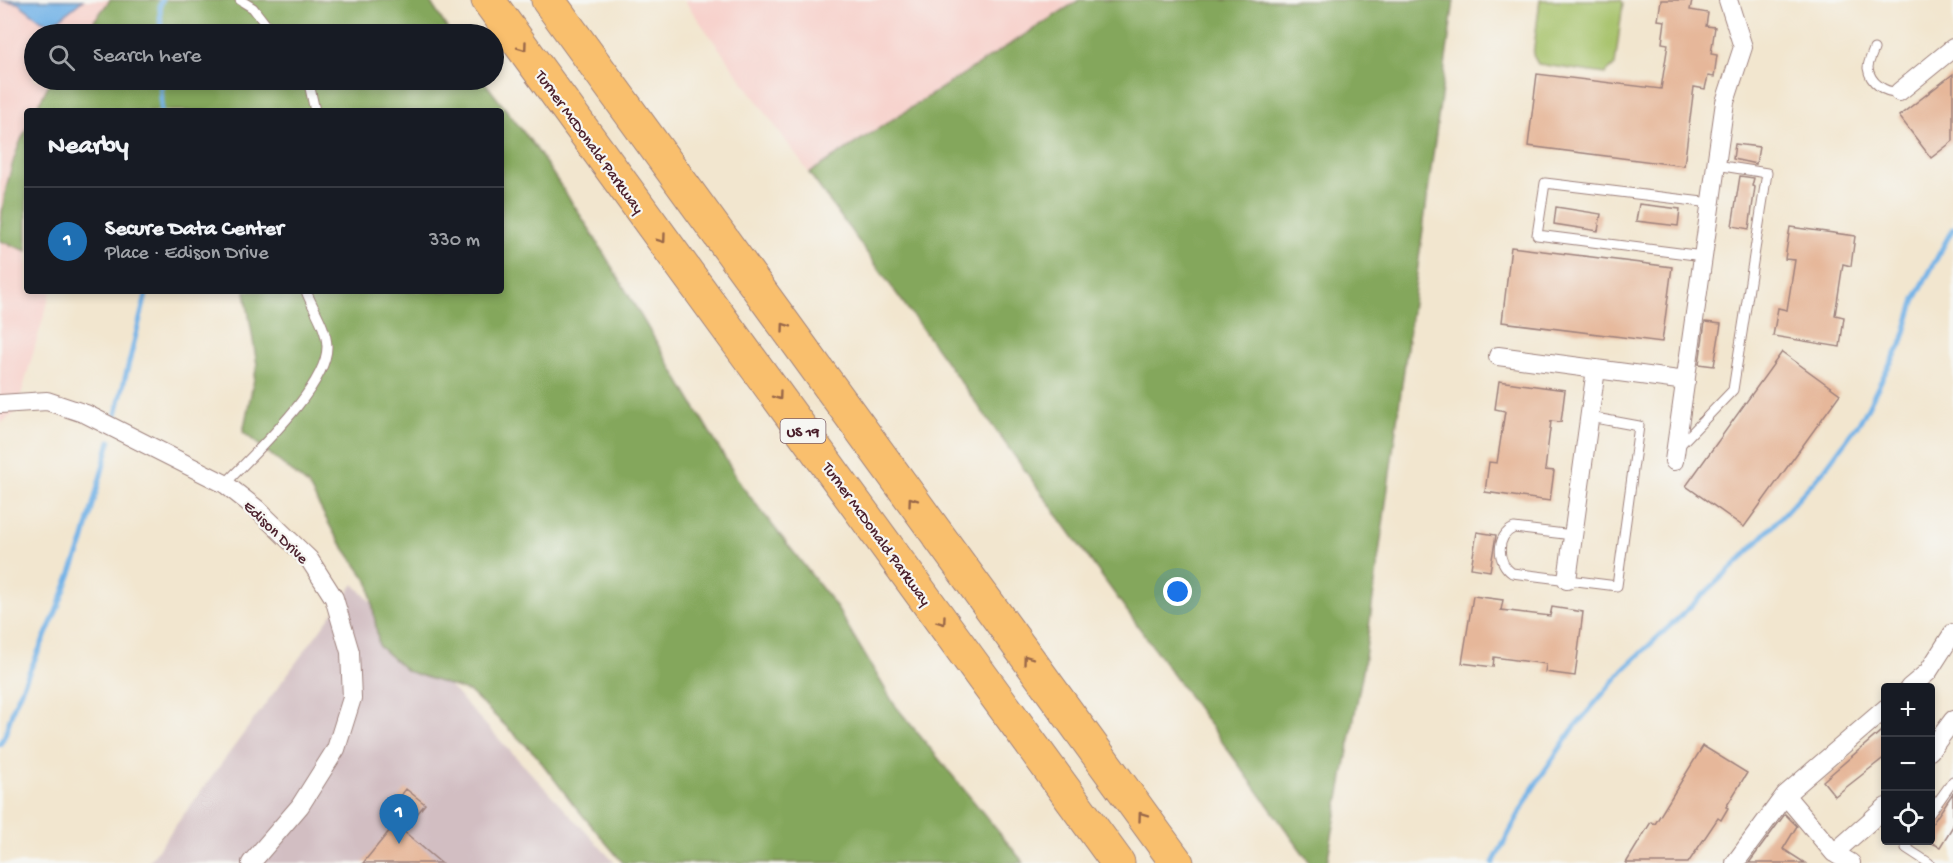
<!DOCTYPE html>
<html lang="en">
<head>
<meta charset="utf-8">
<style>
	body { margin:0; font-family:"Gochi Hand",sans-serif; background:#242831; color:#f1f3f6 }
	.controls { position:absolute; right:18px; bottom:18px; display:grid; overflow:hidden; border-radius:6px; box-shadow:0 3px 9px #0003 }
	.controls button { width:54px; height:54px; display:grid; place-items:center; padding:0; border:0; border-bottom:2px solid #363941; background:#171b24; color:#f1f3f6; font:30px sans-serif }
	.you { position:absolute; left:1178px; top:592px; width:21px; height:21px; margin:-15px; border:4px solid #fff; border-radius:50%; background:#1a73e8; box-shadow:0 0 0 9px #1a73e833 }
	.badge { display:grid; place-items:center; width:39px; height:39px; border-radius:50%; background:#1f6fb2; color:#fff; font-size:20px; font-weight:700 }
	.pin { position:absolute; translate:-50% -50px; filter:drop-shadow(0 2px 3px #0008) }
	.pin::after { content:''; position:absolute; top:32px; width:21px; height:18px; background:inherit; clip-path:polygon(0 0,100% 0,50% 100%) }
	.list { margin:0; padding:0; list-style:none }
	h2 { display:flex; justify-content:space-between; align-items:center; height:78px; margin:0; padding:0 24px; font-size:26px }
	h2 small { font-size:20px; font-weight:400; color:#9ea1a6 }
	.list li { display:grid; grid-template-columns:39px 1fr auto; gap:18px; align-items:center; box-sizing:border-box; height:108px; padding:0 24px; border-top:2px solid #363941 }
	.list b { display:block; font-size:22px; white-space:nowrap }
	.list p { margin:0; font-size:20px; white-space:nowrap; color:#9ea1a6 }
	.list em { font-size:20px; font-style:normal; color:#9ea1a6 }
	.icon { flex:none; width:33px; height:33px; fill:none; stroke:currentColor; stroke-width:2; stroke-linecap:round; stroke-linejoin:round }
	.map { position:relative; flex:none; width:1953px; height:863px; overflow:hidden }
	.search { position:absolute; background:#171b24; box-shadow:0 3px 9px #0003; left:24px; top:24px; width:480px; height:66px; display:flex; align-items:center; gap:15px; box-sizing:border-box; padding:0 21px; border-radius:33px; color:#9ea1a6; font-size:22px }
	.panel { position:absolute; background:#171b24; box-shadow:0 3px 9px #0003; left:24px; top:108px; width:480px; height:186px; border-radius:6px }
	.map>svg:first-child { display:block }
	.built { fill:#f7d0ca }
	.industrial { fill:#d2bec2 }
	.green { fill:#a5c168; stroke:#78704a; stroke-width:1.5 }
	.forest { fill:#84a75c; stroke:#676344; stroke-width:1.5 }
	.water { fill:#73b3e7; stroke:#5e6989; stroke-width:1.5 }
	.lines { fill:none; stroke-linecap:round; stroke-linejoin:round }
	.stream { stroke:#73b3e7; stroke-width:5 }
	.building { fill:#e6b79a }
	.service-casing { stroke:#9e827d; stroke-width:11 }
	.minor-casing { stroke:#9e827d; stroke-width:20 }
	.motorway-casing { stroke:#9e827d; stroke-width:35 }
	.service { stroke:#fff; stroke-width:9 }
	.minor { stroke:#fff; stroke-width:18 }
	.motorway { stroke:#f9bf6d; stroke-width:33 }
	.oneway { stroke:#996749 }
	.labels { text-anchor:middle; stroke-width:4.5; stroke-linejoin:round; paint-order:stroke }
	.shield { fill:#f6f6f2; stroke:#7e6067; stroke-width:1.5 }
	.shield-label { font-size:15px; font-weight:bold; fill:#4a1f2b }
	.street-label { font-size:16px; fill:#4a1f2b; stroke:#f6f6f2 }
</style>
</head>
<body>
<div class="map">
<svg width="1953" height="863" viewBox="0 0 1953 863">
	<rect width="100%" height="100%" fill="#f6f6f2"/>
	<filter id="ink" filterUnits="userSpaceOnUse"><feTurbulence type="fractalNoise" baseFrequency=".0167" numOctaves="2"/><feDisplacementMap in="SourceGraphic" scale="12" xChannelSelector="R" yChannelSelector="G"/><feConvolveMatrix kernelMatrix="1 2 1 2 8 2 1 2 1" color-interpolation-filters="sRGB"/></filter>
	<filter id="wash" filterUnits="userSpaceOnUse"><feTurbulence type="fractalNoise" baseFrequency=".008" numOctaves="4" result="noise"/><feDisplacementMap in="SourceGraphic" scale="24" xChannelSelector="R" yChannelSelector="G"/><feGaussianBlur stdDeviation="1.35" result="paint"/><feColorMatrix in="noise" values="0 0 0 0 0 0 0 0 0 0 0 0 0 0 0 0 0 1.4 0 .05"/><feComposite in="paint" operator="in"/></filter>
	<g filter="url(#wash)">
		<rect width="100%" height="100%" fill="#f2e6cf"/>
		<path class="built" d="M 0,0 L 199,0 L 164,34 L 34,34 L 34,80 L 119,80 L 104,111 L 27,111 L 27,291 L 51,291 L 16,412 L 0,424 Z
			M 684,0 L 1079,0 L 809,173 Z"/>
		<path class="industrial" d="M 354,584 L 615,863 L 148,863 Z"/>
		<path class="green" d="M 1540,0 L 1621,0 L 1623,3 L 1615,65 L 1605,74 L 1538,64 L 1533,55 Z"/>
		<path class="forest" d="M 110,0 L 429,0 L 451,34 L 84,34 Z
			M 1079,0 L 1454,0 L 1364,665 L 1327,863 L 1310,863 L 809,173 Z
			M 51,80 L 483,80 L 535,147 L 590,230 L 741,485 L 835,605 L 894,704 L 1024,863 L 623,863 L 574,805 L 535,754 L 470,692 L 407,671 L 379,646 L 369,583 L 335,535 L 308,485 L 243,432 L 257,365 L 245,291 L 501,291 L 501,111 L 35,111 Z
			M 27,127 L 27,251 L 0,241 C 0,206 11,158 27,127 Z"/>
		<path class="water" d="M 0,0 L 83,0 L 54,23 L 42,21 L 18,3 Z"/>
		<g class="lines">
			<path class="stream" d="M 161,34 L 160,5 L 162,0
				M 161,111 L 161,80
				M 116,414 L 147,291
				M 0,744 L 5,735 L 14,706 L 56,612 L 83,542 L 110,441
				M 1493,863 L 1533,788 L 1573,729 L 1624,669 L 1739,561 L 1785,513 L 1824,470 L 1863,417 L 1886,371 L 1901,345 L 1915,299 L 1953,228"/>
		</g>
		<g id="blocks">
			<path class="building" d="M 1661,0 L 1692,0 L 1690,10 L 1708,13 L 1706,26 L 1715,27 L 1711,54 L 1717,55 L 1714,77 L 1708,76 L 1705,89 L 1694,87 L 1684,166 L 1528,146 L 1537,74 L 1661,89 L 1668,44 L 1662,43 L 1665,21 L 1658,20 Z
				M 1953,74 L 1953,141 L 1931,158 L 1899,116 Z
				M 1735,144 L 1759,147 L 1756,164 L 1733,159 Z
				M 1740,176 L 1754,178 L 1752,186 L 1755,187 L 1749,229 L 1732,226 Z
				M 1639,204 L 1680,209 L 1678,226 L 1636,221 Z
				M 1556,207 L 1601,214 L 1598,231 L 1554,224 Z
				M 1790,227 L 1855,236 L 1851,266 L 1843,264 L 1835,315 L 1844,317 L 1840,347 L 1773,336 L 1778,308 L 1787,310 L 1795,260 L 1785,259 Z
				M 1511,247 L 1672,267 L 1662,342 L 1502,322 Z
				M 1705,322 L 1721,324 L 1714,366 L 1699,364 Z
				M 1782,352 L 1840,394 L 1744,527 L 1686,486 Z
				M 1499,381 L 1565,390 L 1561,422 L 1551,421 L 1545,470 L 1554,471 L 1550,501 L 1485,492 L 1489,462 L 1497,463 L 1505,411 L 1495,409 Z
				M 1477,532 L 1496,535 L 1490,571 L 1471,568 Z
				M 1473,596 L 1503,600 L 1501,610 L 1550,616 L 1552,607 L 1583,612 L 1575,676 L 1545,672 L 1546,664 L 1494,657 L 1493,667 L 1462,663 Z
				M 1886,727 L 1886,756 L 1835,796 L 1823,781 Z
				M 1703,746 L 1747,773 L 1726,807 L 1728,808 L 1721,820 L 1718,818 L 1688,863 L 1626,863 L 1651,822 L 1655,824 Z
				M 406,789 L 425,804 L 414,818 L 395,803 Z
				M 1953,793 L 1953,826 L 1940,847 L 1930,842 L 1930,827 Z
				M 1785,814 L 1797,826 L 1783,849 L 1805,863 L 1749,863 Z
				M 395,824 L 441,863 L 363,863 Z"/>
		</g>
	</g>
	<g filter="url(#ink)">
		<use href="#blocks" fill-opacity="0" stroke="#9e827d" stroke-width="1.5"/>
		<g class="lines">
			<g class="service-casing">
				<path id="service" d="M 240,0 L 253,8 L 273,34
					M 1874,49 C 1872,55 1868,62 1868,68 C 1870,83 1885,93 1899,92
					M 305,80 L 310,88 L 315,111
					M 1703,256 L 1537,235 L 1545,183 L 1711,203
					M 1679,446 L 1733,390 L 1767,173 L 1716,165
					M 225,484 C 252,455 328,387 327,346 C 326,326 313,309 306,291
					M 1573,535 L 1514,528 C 1495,536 1497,563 1512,573 L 1617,586 L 1639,426 L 1590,417
					M 1930,813 L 1953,781
					M 1911,840 L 1906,848 L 1929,863"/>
			</g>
			<g class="minor-casing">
				<path id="minor" d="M 1899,92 L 1953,48
					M 1498,356 L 1686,381
					M 0,404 L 47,401 L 86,414 L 225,484 L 257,509 L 309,559 L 334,598 L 350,652 L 352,698 L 336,749 L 300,806 L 251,863
					M 1674,461 L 1725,102 L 1743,47 L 1728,0
					M 1567,580 L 1596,369
					M 1909,688 L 1928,672 L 1953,633
					M 1930,751 L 1953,720
					M 1785,795 L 1834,853 L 1851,863
					M 1834,853 L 1886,807
					M 1735,863 L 1785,795 L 1886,708"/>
			</g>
			<g class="motorway-casing">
				<path id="motorway" d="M 488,0 L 1118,863
					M 548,0 L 1177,863"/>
			</g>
			<use href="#service" class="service"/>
			<use href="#minor" class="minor"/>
			<use href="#motorway" class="motorway"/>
		</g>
		<defs><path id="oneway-chevron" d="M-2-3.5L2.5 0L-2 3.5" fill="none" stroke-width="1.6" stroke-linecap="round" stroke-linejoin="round" transform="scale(1.5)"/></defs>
		<g class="oneway">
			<use href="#oneway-chevron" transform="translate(523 47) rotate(54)"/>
			<use href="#oneway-chevron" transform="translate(662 239) rotate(54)"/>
			<use href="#oneway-chevron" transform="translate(785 327) rotate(-126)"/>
			<use href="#oneway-chevron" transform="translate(778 396) rotate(54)"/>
			<use href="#oneway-chevron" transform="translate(912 501) rotate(-126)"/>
			<use href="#oneway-chevron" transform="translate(942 621) rotate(54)"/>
			<use href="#oneway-chevron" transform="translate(1027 659) rotate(-126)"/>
			<use href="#oneway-chevron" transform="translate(1142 816) rotate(-126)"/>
		</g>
	</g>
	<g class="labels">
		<rect class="shield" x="780.5" y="419" width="45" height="24" rx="4.5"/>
		<g class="shield-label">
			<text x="803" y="436">US 19</text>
		</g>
		<g class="street-label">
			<text transform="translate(591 141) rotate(54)" y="6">Turner McDonald Parkway</text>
			<text transform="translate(277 531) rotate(44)" y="6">Edison Drive</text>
			<text transform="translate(878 533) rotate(54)" y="6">Turner McDonald Parkway</text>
		</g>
	</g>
</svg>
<div class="controls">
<button>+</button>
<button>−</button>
<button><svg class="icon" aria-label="locate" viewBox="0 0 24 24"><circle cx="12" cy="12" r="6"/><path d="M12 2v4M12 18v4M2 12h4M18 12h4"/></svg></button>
</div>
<div class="you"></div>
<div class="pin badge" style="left:399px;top:844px">1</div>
<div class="search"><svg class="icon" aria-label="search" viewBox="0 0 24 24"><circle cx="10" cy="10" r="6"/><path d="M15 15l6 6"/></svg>Search here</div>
<section class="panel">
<h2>Nearby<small></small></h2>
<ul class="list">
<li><span class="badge">1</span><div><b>Secure Data Center</b><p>Place · Edison Drive</p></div><em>330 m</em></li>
</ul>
</section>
</div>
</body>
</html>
